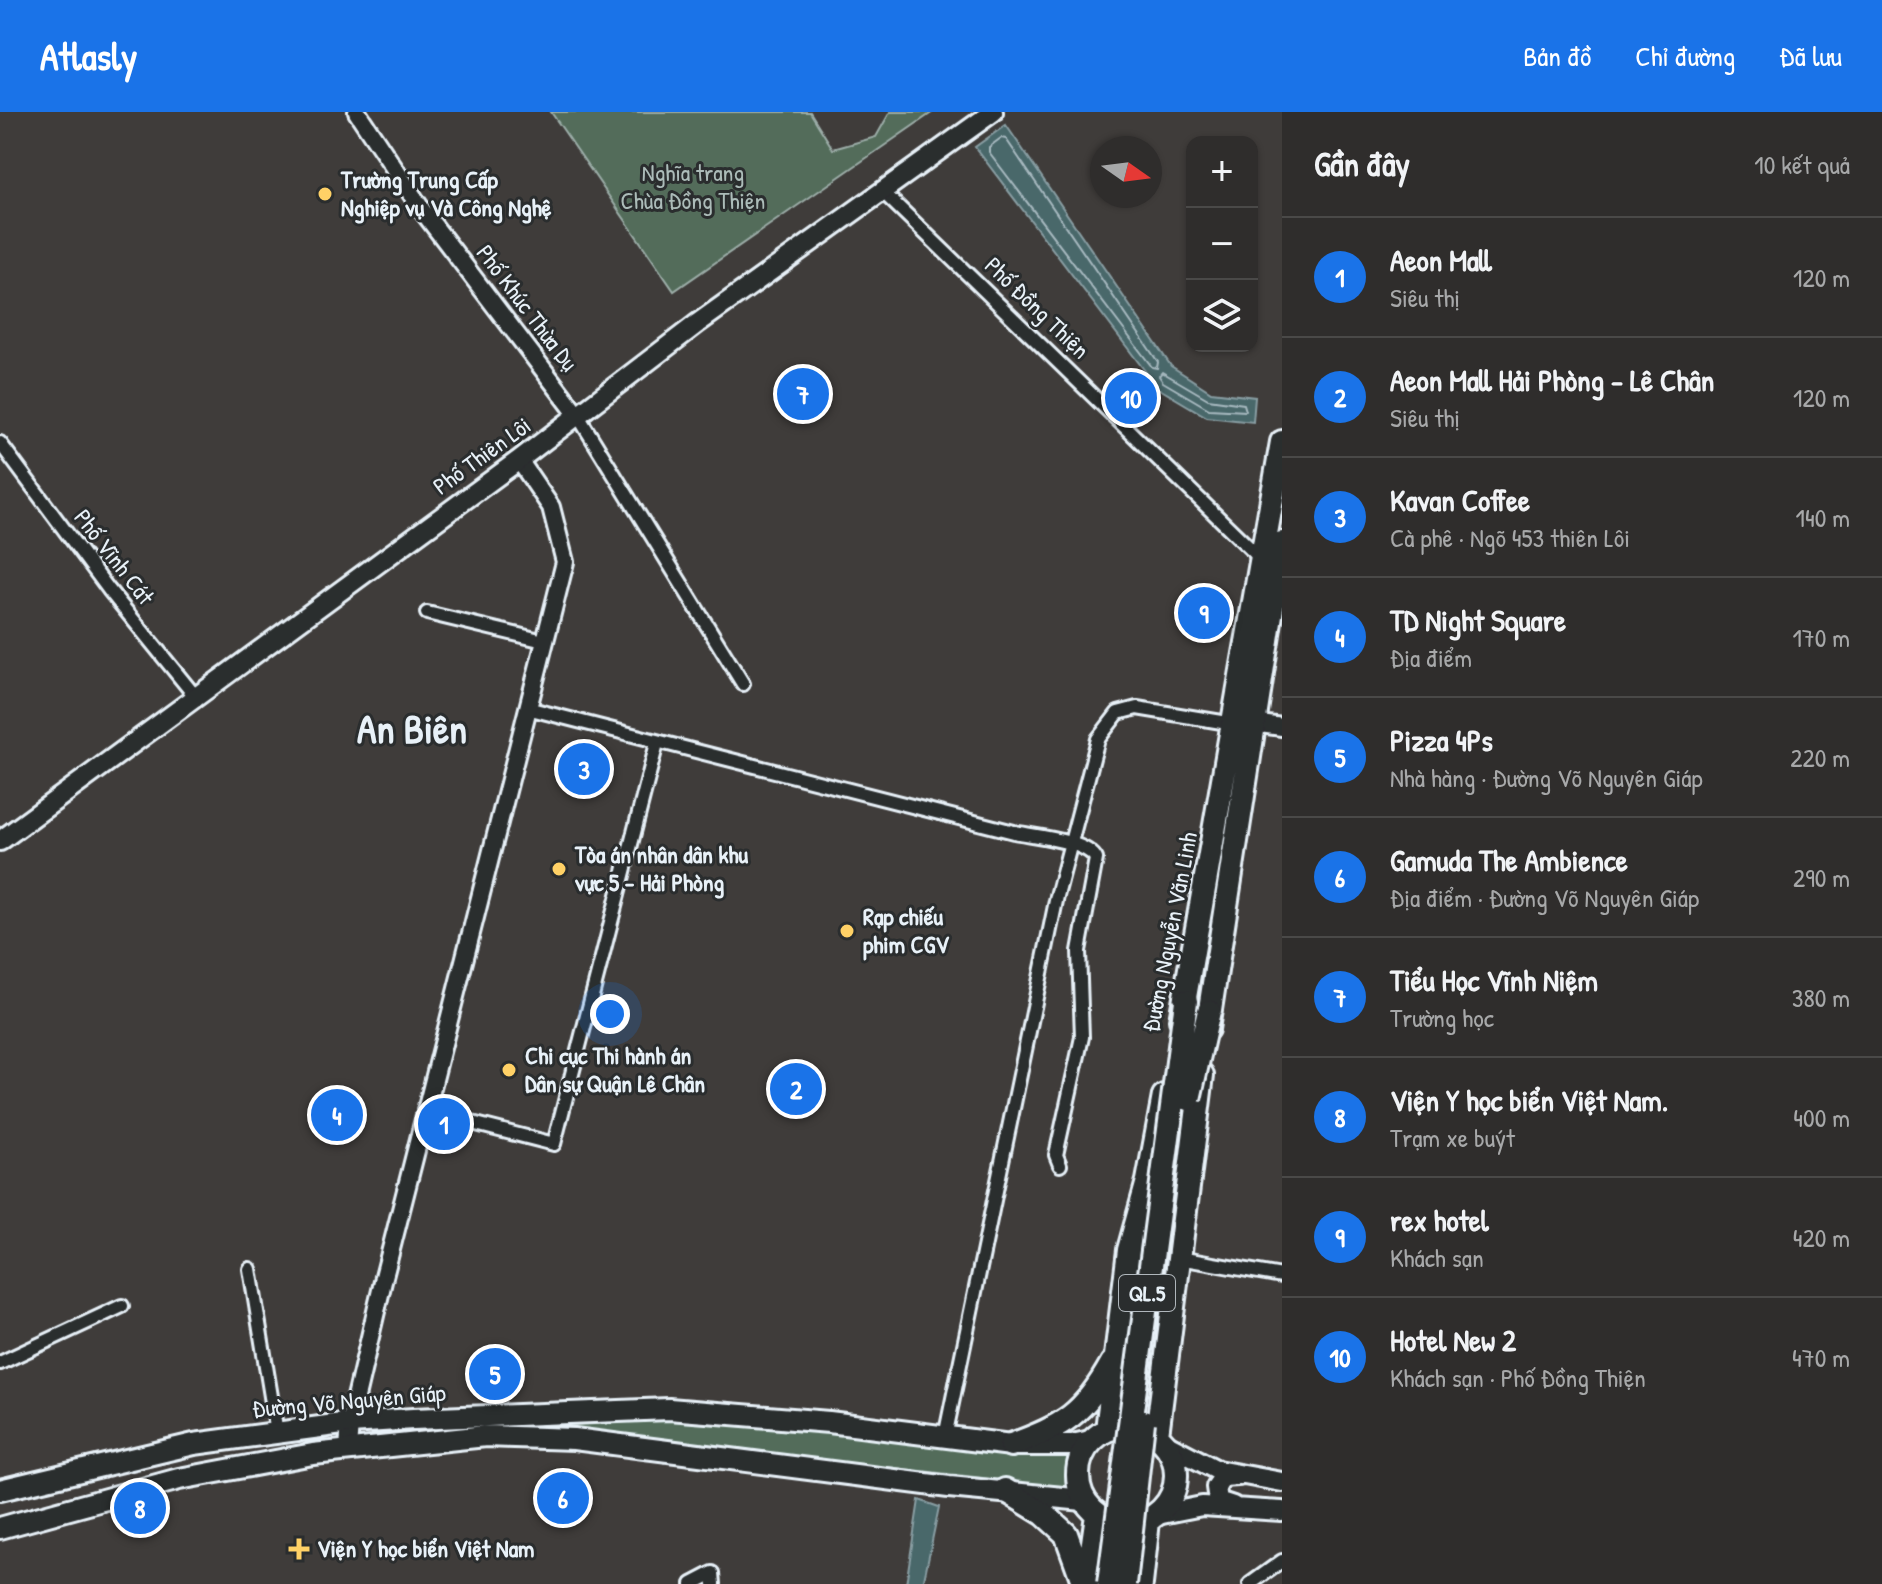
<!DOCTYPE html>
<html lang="vi">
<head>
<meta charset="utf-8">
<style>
	body { margin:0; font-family:"Patrick Hand",sans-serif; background:#373534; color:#f1f3f6 }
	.controls { position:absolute; right:24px; top:24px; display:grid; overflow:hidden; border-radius:16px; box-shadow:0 2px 6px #0004 }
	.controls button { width:72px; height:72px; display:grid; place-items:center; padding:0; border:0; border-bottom:2px solid #4a4948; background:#2f2d2c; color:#f1f3f6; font:40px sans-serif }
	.compass { position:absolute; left:1090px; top:24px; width:72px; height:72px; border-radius:50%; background:#2f2d2c; box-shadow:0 2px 6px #0004; rotate:104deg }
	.you { position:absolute; left:610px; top:902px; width:28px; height:28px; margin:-20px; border:6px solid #fff; border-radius:50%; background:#1a73e8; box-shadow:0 0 0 12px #1a73e833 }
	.badge { display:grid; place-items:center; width:52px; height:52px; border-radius:50%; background:#1a73e8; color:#fff; font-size:26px; font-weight:700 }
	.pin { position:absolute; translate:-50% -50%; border:4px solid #fff; box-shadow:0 2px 8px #0006 }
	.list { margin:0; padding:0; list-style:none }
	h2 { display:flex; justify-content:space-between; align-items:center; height:104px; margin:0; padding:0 32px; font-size:34px }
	h2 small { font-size:26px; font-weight:400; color:#a7a8a9 }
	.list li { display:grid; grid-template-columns:52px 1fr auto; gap:24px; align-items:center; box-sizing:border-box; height:120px; padding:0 32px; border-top:2px solid #4a4948 }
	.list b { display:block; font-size:30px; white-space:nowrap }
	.list p { margin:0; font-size:26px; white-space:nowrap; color:#a7a8a9 }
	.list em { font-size:26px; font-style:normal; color:#a7a8a9 }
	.icon { flex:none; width:44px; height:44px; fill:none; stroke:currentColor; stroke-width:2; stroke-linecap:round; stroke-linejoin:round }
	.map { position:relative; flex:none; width:1282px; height:1472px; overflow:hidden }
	header { display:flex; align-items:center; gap:48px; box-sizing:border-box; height:112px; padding:0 40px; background:#1a73e8; color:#fff }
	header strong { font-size:38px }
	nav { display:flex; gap:44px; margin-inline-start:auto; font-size:28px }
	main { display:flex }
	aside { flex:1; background:#2f2d2c }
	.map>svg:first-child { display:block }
	.green { fill:#526c5a; stroke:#9daea9; stroke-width:2 }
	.water { fill:#49676b; stroke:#899ea3; stroke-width:2 }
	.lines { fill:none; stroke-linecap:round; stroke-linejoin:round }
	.shore { stroke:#a8bac0; stroke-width:2 }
	.minor-casing { stroke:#e8f1f8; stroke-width:18 }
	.tertiary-casing { stroke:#e8f1f8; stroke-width:22 }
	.secondary-casing { stroke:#e8f1f8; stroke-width:24 }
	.primary-casing { stroke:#e8f1f8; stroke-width:26 }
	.trunk-casing { stroke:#e8f1f8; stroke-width:28 }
	.minor { stroke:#2a2d2e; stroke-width:12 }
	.tertiary { stroke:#2a2d2e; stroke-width:16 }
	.secondary { stroke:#2a2d2e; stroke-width:18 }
	.primary { stroke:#2a2d2e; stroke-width:20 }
	.trunk { stroke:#2a2d2e; stroke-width:22 }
	.trunk-bridge-casing { stroke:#e8f1f8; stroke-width:28; stroke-linecap:butt }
	.trunk-bridge { stroke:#2a2d2e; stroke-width:22 }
	.poi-dot { fill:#ffd166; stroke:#2a2d2e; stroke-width:3 }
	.labels { text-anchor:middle; stroke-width:6; stroke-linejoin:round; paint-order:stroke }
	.shield { fill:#2a2d2e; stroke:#afb6bb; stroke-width:2 }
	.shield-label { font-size:22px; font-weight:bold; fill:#e8f1f8 }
	.park-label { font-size:24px; fill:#acbcb9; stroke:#2a2d2e }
	.poi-label { font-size:24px; font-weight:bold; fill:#e8f1f8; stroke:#2a2d2e; text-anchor:start }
	.street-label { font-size:24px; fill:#e8f1f8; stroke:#2a2d2e }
	.town-label { font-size:40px; font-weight:bold; fill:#e8f1f8; stroke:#2a2d2e }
</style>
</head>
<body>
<header>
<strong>Atlasly</strong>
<nav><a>Bản đồ</a><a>Chỉ đường</a><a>Đã lưu</a></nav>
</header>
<main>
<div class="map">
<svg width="1282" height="1472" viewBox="0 0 1282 1472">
	<rect width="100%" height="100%" fill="#3f3c3a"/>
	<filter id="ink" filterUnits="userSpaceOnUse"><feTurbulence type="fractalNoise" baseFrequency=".0125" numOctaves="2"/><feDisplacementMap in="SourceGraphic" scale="16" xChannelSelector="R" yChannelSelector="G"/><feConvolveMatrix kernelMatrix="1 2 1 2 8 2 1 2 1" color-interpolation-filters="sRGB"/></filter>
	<g filter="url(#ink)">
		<path class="green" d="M 551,0 L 810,0 L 833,37 L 876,25 L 890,0 L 933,0 L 674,179 Z
			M 655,1302 L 1067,1342 L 1070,1346 L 1067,1371 L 1061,1375 L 693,1333 L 487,1318 L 403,1320 L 404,1316 Z"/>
		<path class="water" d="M 1006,13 L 1171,254 L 1211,280 L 1255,285 L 1253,310 L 1207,305 L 1158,276 L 975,35 Z
			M 919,1388 L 939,1395 L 923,1472 L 906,1472 Z"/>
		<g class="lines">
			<path class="shore" d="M 1001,26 L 1006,27 L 1158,250 L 1157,256 L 1152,255 L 989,40 L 989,35 Z
				M 1162,260 L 1208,287 L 1244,292 L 1246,299 L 1209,297 L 1163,270 L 1159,264 Z"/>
			<g class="minor-casing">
				<path id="minor" d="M 883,80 L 1261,447
					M 577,302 L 743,572
					M 0,331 L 109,478 L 195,584
					M 427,501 L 544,529
					M 527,596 L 1014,720 C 1034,724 1088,729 1096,747 L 1079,839 L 1082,925 L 1056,1043 L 1060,1053
					M 425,999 L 554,1032 L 657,631
					M 1179,1146 L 1282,1164
					M 250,1157 L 277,1321
					M 0,1251 L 122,1194
					M 945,1325 L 1057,784 L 1098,627 L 1118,601 L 1137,596 L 1234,612
					M 692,1472 L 713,1461 L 714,1472
					M 1250,1472 L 1282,1449"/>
			</g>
			<g class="tertiary-casing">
				<path id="tertiary" d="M 357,0 L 422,98 L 577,302
					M 1253,611 L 1282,615
					M 348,1337 L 350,1311 L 384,1165 L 565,450 L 551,395 L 519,348"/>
			</g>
			<g class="secondary-casing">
				<path id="secondary" d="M 0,729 L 519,348 L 698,211 L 993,0
					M 1165,1331 L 1217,1358 L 1282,1370
					M 1233,1394 L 1218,1389 L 1216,1375 L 1223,1365 L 1238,1364
					M 1157,1403 L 1202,1394 L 1282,1399"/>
			</g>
			<g class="primary-casing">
				<path id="primary" d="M 0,1378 L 194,1332 L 350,1311 L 413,1307 L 669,1297 L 829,1310 L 1011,1333 L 1072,1333 L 1091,1329
					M 0,1416 L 179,1367 L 313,1342 L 486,1324 L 574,1327 L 949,1375 L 1084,1388"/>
			</g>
			<g class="trunk-casing">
				<path id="trunk" d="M 1181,908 L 1282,330
					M 1207,917 L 1282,431
					M1078 1363a49 49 0 1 1 98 0a49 49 0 1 1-98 0Z
					M 1107,1318 L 1129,1138 L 1148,1069 L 1164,984
					M 1157,1323 L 1202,963
					M 1011,1333 C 1064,1314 1084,1302 1112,1251
					M 1005,1378 L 1044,1402 L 1066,1422 L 1084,1472
					M 1087,1472 L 1097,1403
					M 1141,1472 L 1148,1409"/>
			</g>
			<use href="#minor" class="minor"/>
			<use href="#tertiary" class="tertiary"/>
			<use href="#secondary" class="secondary"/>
			<use href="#primary" class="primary"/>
			<use href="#trunk" class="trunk"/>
			<g class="trunk-bridge-casing">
				<path id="trunk-bridge" d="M 1189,987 L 1209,899
					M 1109,1472 L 1186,889
					M 1125,1472 L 1143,1310"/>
			</g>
			<use href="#trunk-bridge" class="trunk-bridge"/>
		</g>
	</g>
	<g class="poi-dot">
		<circle cx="325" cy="82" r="8"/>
		<circle cx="559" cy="757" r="8"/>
		<circle cx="847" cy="819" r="8"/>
		<circle cx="509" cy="958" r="8"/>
		<path d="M295 1425h8v8h8v8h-8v8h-8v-8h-8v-8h8z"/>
	</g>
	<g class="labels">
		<rect class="shield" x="1119" y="1163" width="56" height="36" rx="6"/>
		<g class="shield-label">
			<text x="1147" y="1189">QL.5</text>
		</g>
		<g class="park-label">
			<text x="693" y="69">Nghĩa trang<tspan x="693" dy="28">Chùa Đồng Thiện</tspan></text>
		</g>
		<g class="poi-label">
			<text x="341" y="76">Trường Trung Cấp<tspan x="341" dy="28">Nghiệp vụ Và Công Nghệ</tspan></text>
			<text x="575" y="751">Tòa án nhân dân khu<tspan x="575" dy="28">vực 5 - Hải Phòng</tspan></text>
			<text x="863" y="813">Rạp chiếu<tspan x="863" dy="28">phim CGV</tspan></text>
			<text x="525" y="952">Chi cục Thi hành án<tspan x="525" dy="28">Dân sự Quận Lê Chân</tspan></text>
			<text x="317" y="1445">Viện Y học biển Việt Nam</text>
		</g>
		<g class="street-label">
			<text transform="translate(527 196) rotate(53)" y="8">Phố Khúc Thừa Dụ</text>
			<text transform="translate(1037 196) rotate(44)" y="8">Phố Đồng Thiện</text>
			<text transform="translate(482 344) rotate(-36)" y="8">Phố Thiên Lôi</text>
			<text transform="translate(114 445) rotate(52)" y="8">Phố Vĩnh Cát</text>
			<text transform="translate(1170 820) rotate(-79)" y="8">Đường Nguyễn Văn Linh</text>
			<text transform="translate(349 1289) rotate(-5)" y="8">Đường Võ Nguyên Giáp</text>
		</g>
		<g class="town-label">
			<text x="412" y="631">An Biên</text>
		</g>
	</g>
</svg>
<div class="controls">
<button>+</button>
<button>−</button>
<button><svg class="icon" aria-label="layers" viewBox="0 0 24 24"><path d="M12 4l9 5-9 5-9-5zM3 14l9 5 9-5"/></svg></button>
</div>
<svg class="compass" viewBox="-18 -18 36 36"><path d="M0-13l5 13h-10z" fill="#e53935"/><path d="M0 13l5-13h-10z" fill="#a7a8a9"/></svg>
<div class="you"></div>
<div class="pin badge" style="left:444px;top:1012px">1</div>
<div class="pin badge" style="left:796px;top:977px">2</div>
<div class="pin badge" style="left:584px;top:657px">3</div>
<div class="pin badge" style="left:337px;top:1003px">4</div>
<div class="pin badge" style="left:495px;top:1262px">5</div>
<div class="pin badge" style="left:563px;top:1386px">6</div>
<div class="pin badge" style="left:803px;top:282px">7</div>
<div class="pin badge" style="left:140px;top:1396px">8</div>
<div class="pin badge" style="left:1204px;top:501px">9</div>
<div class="pin badge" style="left:1131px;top:286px">10</div>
</div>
<aside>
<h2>Gần đây<small>10 kết quả</small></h2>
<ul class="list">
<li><span class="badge">1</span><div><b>Aeon Mall</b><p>Siêu thị</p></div><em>120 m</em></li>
<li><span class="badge">2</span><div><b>Aeon Mall Hải Phòng - Lê Chân</b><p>Siêu thị</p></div><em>120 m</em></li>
<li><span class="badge">3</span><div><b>Kavan Coffee</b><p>Cà phê · Ngõ 453 thiên Lôi</p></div><em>140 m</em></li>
<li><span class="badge">4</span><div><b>TD Night Square</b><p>Địa điểm</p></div><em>170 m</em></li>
<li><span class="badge">5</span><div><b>Pizza 4Ps</b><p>Nhà hàng · Đường Võ Nguyên Giáp</p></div><em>220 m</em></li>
<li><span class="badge">6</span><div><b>Gamuda The Ambience</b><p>Địa điểm · Đường Võ Nguyên Giáp</p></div><em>290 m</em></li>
<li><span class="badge">7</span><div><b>Tiểu Học Vĩnh Niệm</b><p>Trường học</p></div><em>380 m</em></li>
<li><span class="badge">8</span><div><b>Viện Y học biển Việt Nam.</b><p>Trạm xe buýt</p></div><em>400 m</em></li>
<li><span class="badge">9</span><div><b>rex hotel</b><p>Khách sạn</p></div><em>420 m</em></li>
<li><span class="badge">10</span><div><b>Hotel New 2</b><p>Khách sạn · Phố Đồng Thiện</p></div><em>470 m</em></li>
</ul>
</aside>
</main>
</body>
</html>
